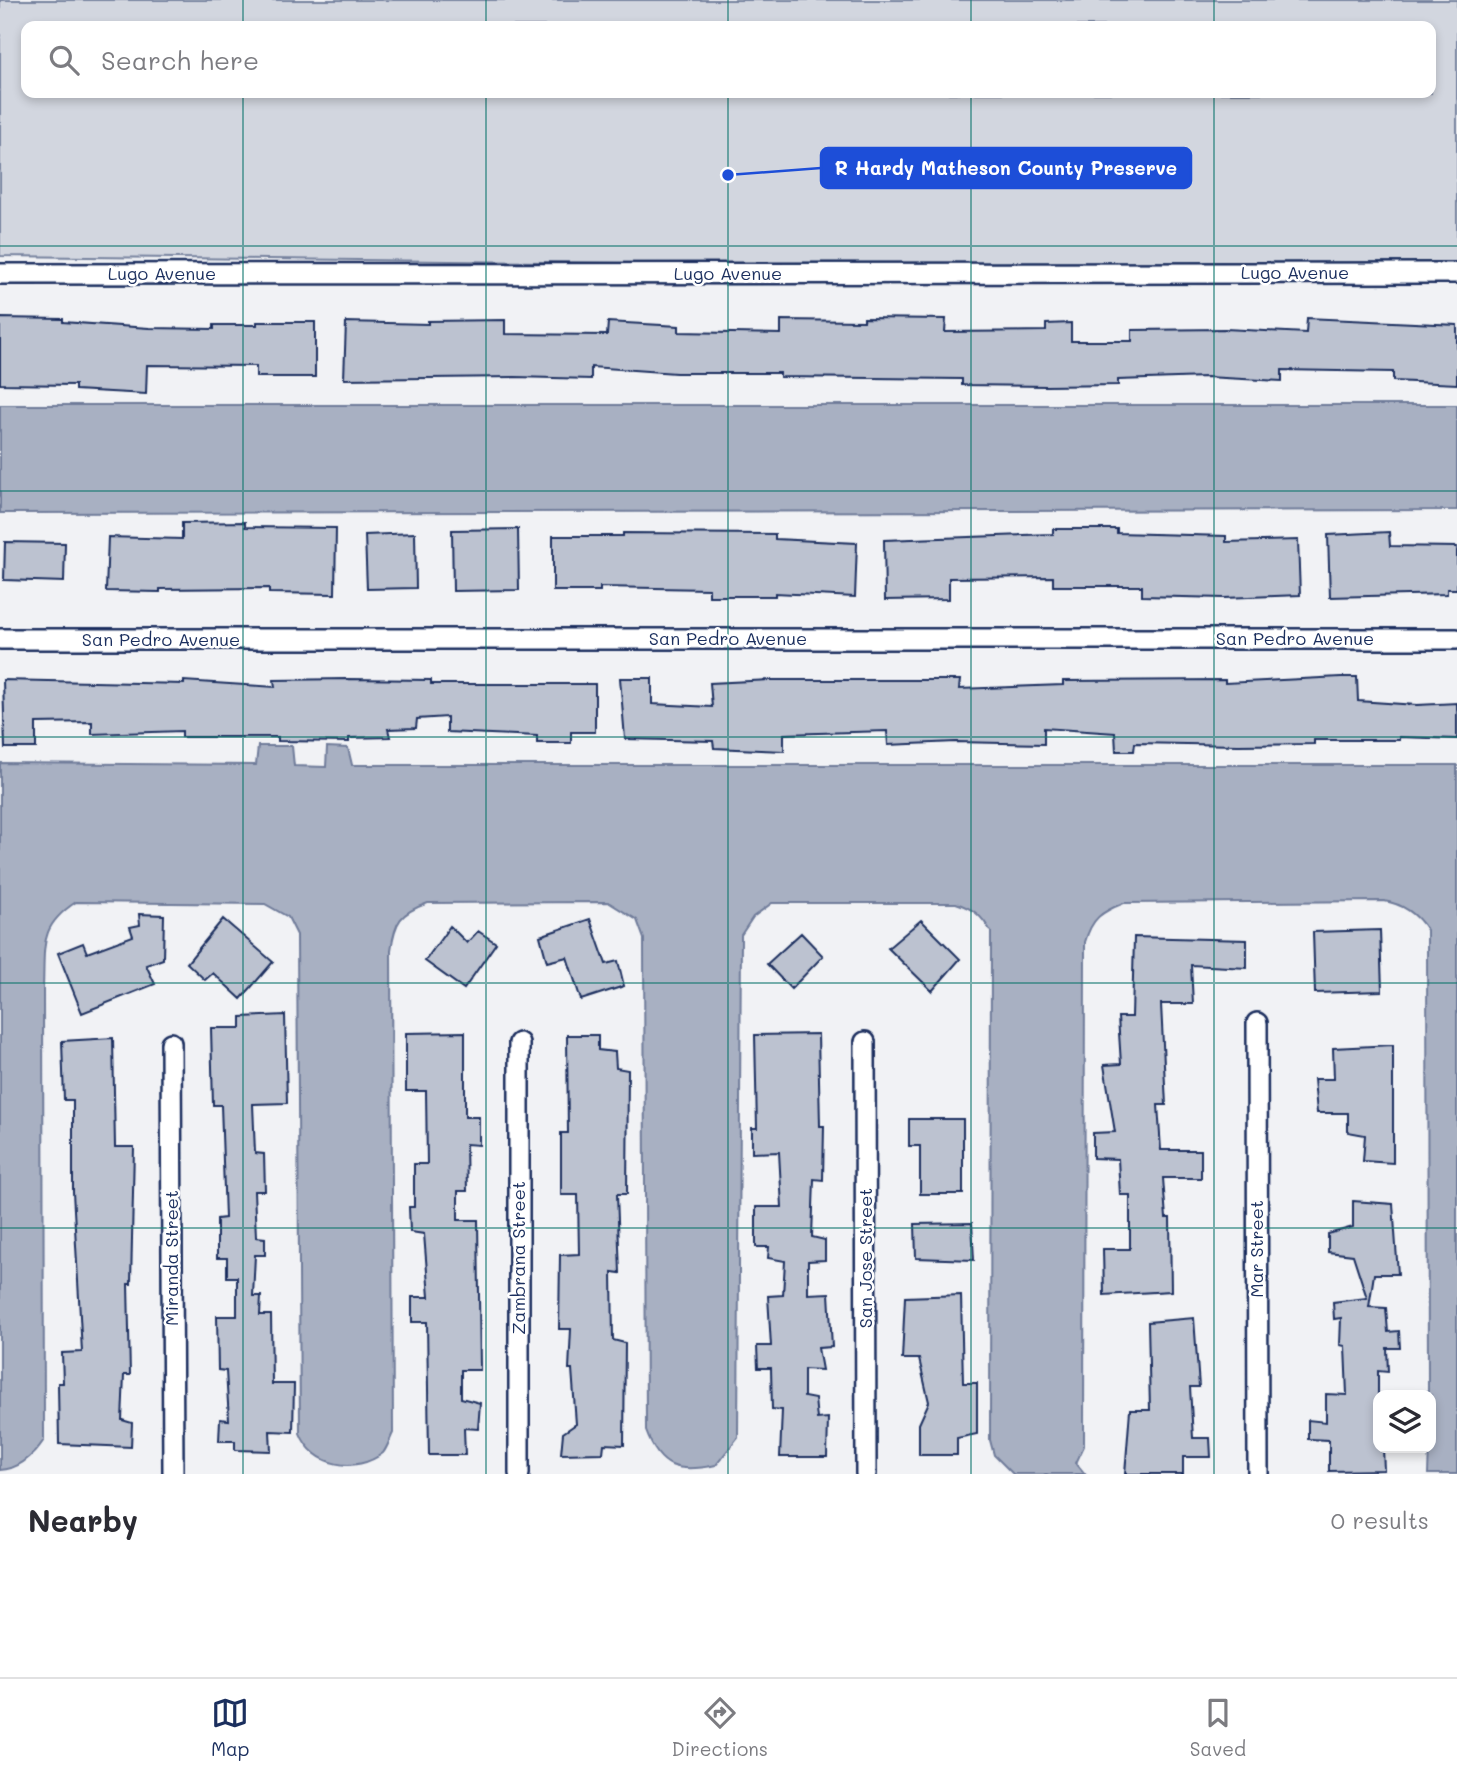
<!DOCTYPE html>
<html lang="en">
<head>
<meta charset="utf-8">
<style>
	body { margin:0; font-family:Mali,sans-serif; background:#f7f7f7; color:#2b2b33 }
	.controls { position:absolute; right:21px; bottom:21px; display:grid; overflow:hidden; border-radius:14px; box-shadow:0 4px 10px #0003 }
	.controls button { width:63px; height:63px; display:grid; place-items:center; padding:0; border:0; border-bottom:2px solid #e1e1e2; background:#fff; color:#2b2b33; font:35px sans-serif }
	.list { margin:0; padding:0; list-style:none }
	h2 { display:flex; justify-content:space-between; align-items:center; height:91px; margin:0; padding:0 28px; font-size:30px }
	h2 small { font-size:23px; font-weight:400; color:#7c7c81 }
	.icon { flex:none; width:38px; height:38px; fill:none; stroke:currentColor; stroke-width:2; stroke-linecap:round; stroke-linejoin:round }
	.map { position:relative; flex:none; width:1457px; height:1474px; overflow:hidden }
	.search { position:absolute; background:#fff; box-shadow:0 4px 10px #0003; left:21px; right:21px; top:21px; height:77px; display:flex; align-items:center; gap:18px; box-sizing:border-box; padding:0 24px; border-radius:14px; color:#7c7c81; font-size:26px }
	.sheet { height:203px; background:#fff }
	nav { display:flex; justify-content:space-around; align-items:center; box-sizing:border-box; height:98px; border-top:2px solid #e1e1e2; background:#fff; font-size:19px; color:#7c7c81 }
	nav a { display:grid; justify-items:center; gap:4px }
	nav .on { color:#1b2f5e }
	.map>svg:first-child { display:block }
	.green { fill:#d2d6df; stroke:#76829e; stroke-width:2; fill-rule:evenodd }
	.water { fill:#a8b0c2; stroke:#707c9a; stroke-width:2 }
	.building { fill:#bcc2d0; stroke:#1b2f5e; stroke-width:2 }
	.lines { fill:none; stroke-linecap:round; stroke-linejoin:round }
	.street-casing { stroke:#1b2f5e; stroke-width:24 }
	.street { stroke:#fff; stroke-width:19 }
	.grid { fill:none; stroke:#0f766e; stroke-width:2; stroke-opacity:0.55 }
	.labels { text-anchor:middle; stroke-width:5; stroke-linejoin:round; paint-order:stroke }
	.street-label { font-size:18px; fill:#1b2f5e; stroke:#fff }
	.leader { fill:none; stroke:#1d4ed8; stroke-width:2.5 }
	.callout-dot { fill:#1d4ed8; stroke:#fff; stroke-width:2.5 }
	.callout { fill:#1d4ed8; stroke:#1d4ed8; stroke-width:2.5 }
	.callout-label { font-size:19px; text-anchor:middle; font-weight:bold; fill:#fff }
</style>
</head>
<body>
<div class="map">
<svg width="1457" height="1474" viewBox="0 0 1457 1474">
	<rect width="100%" height="100%" fill="#f1f2f5"/>
	<filter id="ink" filterUnits="userSpaceOnUse"><feTurbulence type="fractalNoise" baseFrequency=".0143" numOctaves="2"/><feDisplacementMap in="SourceGraphic" scale="14" xChannelSelector="R" yChannelSelector="G"/><feConvolveMatrix kernelMatrix="1 2 1 2 8 2 1 2 1" color-interpolation-filters="sRGB"/></filter>
	<g filter="url(#ink)">
		<path class="green" d="M 0,0 L 1457,0 L 1457,272 L 0,256 ZM 26,26 L 1431,26 L 1431,93 L 26,93 Z"/>
		<path class="water" d="M 0,405 L 1457,405 L 1457,510 L 0,513 Z
			M 258,746 L 292,746 L 294,766 L 326,767 L 327,747 L 348,748 L 352,765 L 1457,765 L 1457,1474 L 1428,1474 L 1431,1395 L 1428,1395 L 1427,930 C 1417,914 1403,904 1384,901 L 1124,903 C 1101,912 1092,918 1085,942 L 1084,1446 L 1076,1463 L 1085,1474 L 1013,1474 L 994,1455 L 990,1440 L 991,932 C 982,916 974,909 956,903 L 772,903 L 753,917 L 741,935 L 738,1437 L 716,1465 C 678,1473 660,1469 646,1431 L 644,939 L 637,920 L 608,902 L 428,903 C 400,913 395,921 391,950 L 393,1433 C 390,1439 387,1448 383,1453 C 356,1474 313,1467 300,1433 L 297,935 L 288,917 L 265,904 L 76,902 C 38,927 45,946 43,988 L 44,1440 C 34,1455 19,1469 0,1470 L 0,763 L 256,765 Z"/>
		<path class="building" d="M 0,318 L 63,319 L 63,322 L 149,328 L 214,329 L 214,325 L 257,325 L 257,322 L 315,322 L 315,377 L 256,377 L 256,366 L 147,365 L 146,394 L 75,390 L 75,385 L 0,384 Z
			M 864,318 L 946,319 L 945,332 L 1046,331 L 1046,324 L 1071,323 L 1071,341 L 1132,341 L 1132,330 L 1225,329 L 1306,333 L 1307,318 L 1457,325 L 1457,384 L 1393,381 L 1393,372 L 1282,370 L 1282,381 L 1206,377 L 1118,380 L 1118,385 L 1046,386 L 962,385 L 962,379 L 780,377 L 780,373 L 676,373 L 591,367 L 591,379 L 515,377 L 344,379 L 346,322 L 428,324 L 428,321 L 505,320 L 505,334 L 607,335 L 608,322 L 679,326 L 679,332 L 781,334 L 781,320 L 864,321 Z
			M 245,522 L 245,527 L 336,528 L 335,594 L 269,593 L 269,588 L 160,589 L 160,592 L 106,591 L 108,537 L 182,539 L 182,523 Z
			M 518,529 L 519,590 L 453,591 L 452,530 Z
			M 1053,529 L 1117,529 L 1117,533 L 1226,536 L 1226,542 L 1298,540 L 1300,595 L 1224,598 L 1142,596 L 1142,586 L 1053,586 L 1053,577 L 949,578 L 949,599 L 885,600 L 884,540 L 1053,534 Z
			M 1389,532 L 1390,546 L 1457,547 L 1457,589 L 1447,589 L 1447,594 L 1330,597 L 1328,535 Z
			M 415,533 L 416,588 L 367,589 L 365,535 Z
			M 623,533 L 775,534 L 775,539 L 857,543 L 855,597 L 775,593 L 775,596 L 709,596 L 709,589 L 600,587 L 600,591 L 553,591 L 553,536 L 623,536 Z
			M 5,542 L 65,543 L 64,582 L 4,580 Z
			M 1341,677 L 1357,677 L 1358,701 L 1417,705 L 1457,703 L 1457,739 L 1399,737 L 1399,740 L 1314,740 L 1314,744 L 1238,745 L 1135,743 L 1134,751 L 1116,751 L 1115,733 L 1044,728 L 1044,744 L 956,742 L 888,745 L 887,731 L 784,734 L 784,751 L 714,748 L 713,741 L 625,739 L 620,678 L 652,678 L 652,704 L 712,707 L 710,683 L 771,680 L 960,680 L 959,689 L 1063,685 L 1063,681 L 1225,680 L 1225,683 Z
			M 347,679 L 431,680 L 431,684 L 595,684 L 595,732 L 571,732 L 571,743 L 537,743 L 537,736 L 447,732 L 447,717 L 417,719 L 416,728 L 388,729 L 390,737 L 349,738 L 349,742 L 278,741 L 278,737 L 182,737 L 182,731 L 92,734 L 92,722 L 36,723 L 36,748 L 5,748 L 3,680 L 184,684 L 184,681 L 275,687 L 274,680 Z
			M 139,914 L 164,915 L 163,959 L 146,965 L 155,984 L 82,1013 L 58,953 L 83,943 L 87,953 L 133,936 L 130,927 L 140,925 Z
			M 223,919 L 273,962 L 241,999 L 213,973 L 205,980 L 187,963 Z
			M 590,919 L 606,964 L 618,961 L 624,986 L 581,1000 L 567,957 L 547,962 L 540,936 Z
			M 921,920 L 960,959 L 932,991 L 888,948 Z
			M 450,926 L 467,943 L 478,931 L 496,943 L 464,989 L 425,961 Z
			M 1380,930 L 1382,991 L 1315,993 L 1313,932 Z
			M 801,933 L 823,956 L 791,989 L 767,964 Z
			M 1134,937 L 1247,940 L 1247,968 L 1191,965 L 1193,1004 L 1161,1004 L 1166,1105 L 1158,1105 L 1161,1150 L 1201,1150 L 1201,1178 L 1163,1178 L 1166,1218 L 1170,1218 L 1171,1291 L 1104,1295 L 1103,1249 L 1130,1249 L 1130,1195 L 1120,1195 L 1118,1159 L 1093,1158 L 1093,1133 L 1115,1132 L 1104,1065 L 1121,1064 L 1118,1017 L 1132,1017 Z
			M 285,1015 L 287,1103 L 253,1104 L 255,1153 L 264,1154 L 265,1191 L 254,1191 L 256,1237 L 265,1238 L 265,1255 L 255,1255 L 253,1296 L 261,1296 L 260,1315 L 271,1315 L 272,1384 L 294,1384 L 293,1432 L 270,1431 L 271,1451 L 235,1450 L 235,1441 L 219,1441 L 220,1419 L 229,1420 L 226,1371 L 218,1370 L 217,1316 L 237,1316 L 237,1277 L 227,1277 L 227,1258 L 217,1258 L 217,1219 L 225,1218 L 221,1105 L 213,1105 L 211,1028 L 241,1028 L 241,1017 Z
			M 465,1032 L 465,1117 L 479,1117 L 479,1145 L 466,1144 L 467,1191 L 458,1191 L 458,1220 L 478,1220 L 480,1370 L 461,1370 L 461,1398 L 480,1403 L 478,1429 L 464,1428 L 465,1455 L 429,1455 L 427,1322 L 412,1322 L 412,1297 L 429,1297 L 424,1234 L 410,1232 L 409,1207 L 414,1207 L 414,1164 L 427,1164 L 426,1091 L 406,1091 L 406,1033 Z
			M 818,1034 L 820,1126 L 824,1126 L 823,1180 L 814,1179 L 812,1237 L 825,1240 L 825,1260 L 808,1261 L 808,1294 L 829,1293 L 832,1347 L 818,1348 L 822,1370 L 804,1369 L 804,1397 L 815,1399 L 817,1419 L 828,1418 L 827,1457 L 780,1457 L 782,1410 L 772,1409 L 771,1368 L 758,1368 L 757,1346 L 771,1346 L 768,1296 L 783,1295 L 785,1261 L 768,1258 L 769,1247 L 756,1247 L 756,1207 L 782,1207 L 779,1152 L 752,1153 L 752,1128 L 757,1128 L 755,1035 Z
			M 567,1035 L 598,1035 L 598,1050 L 615,1052 L 616,1068 L 628,1070 L 627,1194 L 617,1194 L 620,1273 L 612,1272 L 613,1340 L 625,1343 L 624,1445 L 604,1444 L 603,1453 L 561,1454 L 563,1433 L 576,1424 L 572,1369 L 569,1369 L 571,1329 L 559,1329 L 560,1255 L 579,1254 L 578,1195 L 561,1195 L 561,1133 L 568,1133 Z
			M 113,1038 L 115,1147 L 134,1147 L 131,1284 L 128,1284 L 130,1375 L 124,1375 L 122,1420 L 132,1423 L 131,1447 L 59,1444 L 58,1383 L 63,1383 L 62,1353 L 82,1352 L 73,1192 L 73,1100 L 64,1100 L 62,1041 Z
			M 1393,1045 L 1393,1163 L 1363,1161 L 1365,1135 L 1348,1132 L 1348,1113 L 1317,1113 L 1314,1079 L 1334,1079 L 1333,1048 Z
			M 909,1119 L 963,1119 L 963,1194 L 920,1194 L 920,1146 L 909,1146 Z
			M 1353,1201 L 1393,1204 L 1398,1274 L 1374,1274 L 1369,1307 L 1386,1308 L 1388,1332 L 1399,1331 L 1400,1348 L 1387,1348 L 1388,1372 L 1378,1371 L 1378,1448 L 1383,1448 L 1384,1470 L 1329,1471 L 1329,1440 L 1308,1439 L 1308,1420 L 1326,1422 L 1326,1394 L 1347,1395 L 1345,1346 L 1340,1345 L 1341,1318 L 1334,1319 L 1333,1302 L 1367,1298 L 1353,1255 L 1328,1252 L 1328,1234 L 1353,1227 Z
			M 972,1223 L 974,1260 L 916,1258 L 915,1224 Z
			M 961,1295 L 963,1383 L 977,1383 L 977,1434 L 957,1438 L 957,1455 L 919,1455 L 919,1424 L 929,1402 L 919,1359 L 902,1359 L 905,1297 Z
			M 1194,1318 L 1199,1387 L 1190,1387 L 1193,1438 L 1210,1438 L 1211,1457 L 1183,1457 L 1183,1474 L 1125,1474 L 1130,1410 L 1150,1410 L 1148,1322 Z"/>
		<g class="lines">
			<g class="street-casing">
				<path id="street" d="M 0,274 L 1457,273
					M 0,639 L 1457,639
					M 1257,1023 L 1258,1474
					M 865,1042 L 866,1474
					M 171,1043 L 173,1474
					M 519,1043 L 519,1474"/>
			</g>
			<use href="#street" class="street"/>
		</g>
	</g>
	<path class="grid" d="M 243,0 L 243,26M 486,0 L 486,26M 728,0 L 728,26M 971,0 L 971,26M 1214,0 L 1214,26M 243,93 L 243,1474M 486,93 L 486,1474M 728,93 L 728,1474M 971,93 L 971,1474M 1214,93 L 1214,1474M 0,246 L 1457,246M 0,491 L 1457,491M 0,737 L 1457,737M 0,983 L 1457,983M 0,1228 L 1457,1228"/>
	<g class="labels">
		<g class="street-label">
			<text x="1295" y="279">Lugo Avenue</text>
			<text x="162" y="280">Lugo Avenue</text>
			<text x="728" y="280">Lugo Avenue</text>
			<text x="728" y="645">San Pedro Avenue</text>
			<text x="1295" y="645">San Pedro Avenue</text>
			<text x="161" y="646">San Pedro Avenue</text>
			<text transform="translate(1257 1249) rotate(-90)" y="6">Mar Street</text>
			<text transform="translate(172 1258) rotate(-90)" y="6">Miranda Street</text>
			<text transform="translate(519 1258) rotate(-90)" y="6">Zambrana Street</text>
			<text transform="translate(866 1258) rotate(-90)" y="6">San Jose Street</text>
		</g>
	</g>
	<path class="leader" d="M728 175L821 168"/>
	<circle class="callout-dot" cx="728" cy="175" r="7"/>
	<rect class="callout" x="821" y="148" width="370" height="40" rx="7"/>
	<g class="callout-label">
		<text x="1006" y="175">R Hardy Matheson County Preserve</text>
	</g>
</svg>
<div class="controls">
<button><svg class="icon" aria-label="layers" viewBox="0 0 24 24"><path d="M12 4l9 5-9 5-9-5zM3 14l9 5 9-5"/></svg></button>
</div>
<div class="search"><svg class="icon" aria-label="search" viewBox="0 0 24 24"><circle cx="10" cy="10" r="6"/><path d="M15 15l6 6"/></svg>Search here</div>
</div>
<section class="sheet">
<h2>Nearby<small>0 results</small></h2>
<ul class="list">
</ul>
</section>
<nav>
<a class="on"><svg class="icon" aria-label="map" viewBox="0 0 24 24"><path d="M3 6l6-2 6 2 6-2v14l-6 2-6-2-6 2zM9 4v14M15 6v14"/></svg>Map</a>
<a><svg class="icon" aria-label="directions" viewBox="0 0 24 24"><path d="M12 3l9 9-9 9-9-9zM9 14v-3h6M13 9l2 2-2 2"/></svg>Directions</a>
<a><svg class="icon" aria-label="saved" viewBox="0 0 24 24"><path d="M7 4h10v16l-5-4-5 4z"/></svg>Saved</a>
</nav>
</body>
</html>
